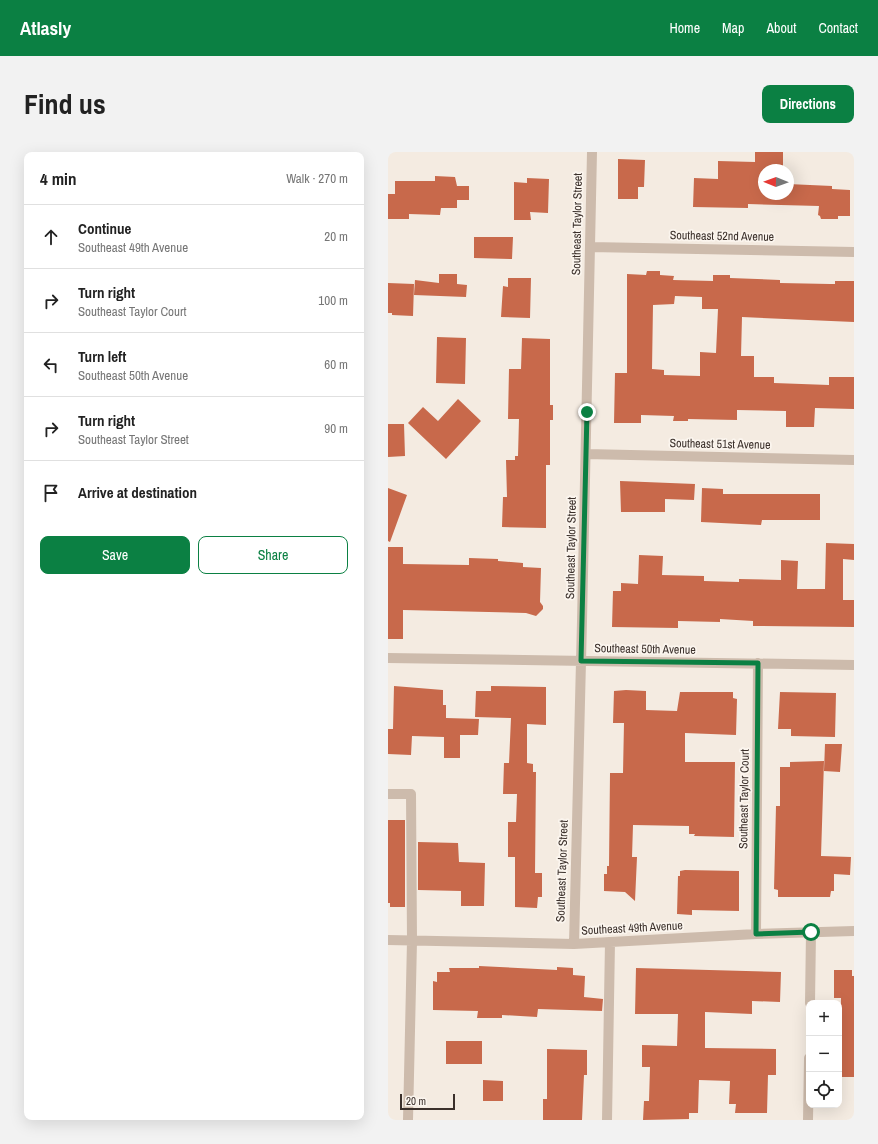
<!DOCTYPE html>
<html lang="en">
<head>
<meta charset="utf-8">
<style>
	body { margin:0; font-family:"Archivo Narrow",sans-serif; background:#f2f2f2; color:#222 }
	.controls { position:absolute; right:12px; bottom:12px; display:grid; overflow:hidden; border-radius:8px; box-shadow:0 4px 16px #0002 }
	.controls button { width:36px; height:36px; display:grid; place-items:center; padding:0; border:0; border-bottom:1px solid #e0e0e0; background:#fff; color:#222; font:20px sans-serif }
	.compass { position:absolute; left:370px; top:12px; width:36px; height:36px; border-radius:50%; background:#fff; box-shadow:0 4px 16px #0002; rotate:271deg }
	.scale { position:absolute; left:12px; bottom:10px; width:55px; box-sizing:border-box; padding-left:4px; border:2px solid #3b302b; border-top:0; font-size:11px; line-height:14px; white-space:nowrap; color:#3b302b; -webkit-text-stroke:3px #fbf5ee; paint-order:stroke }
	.stop { position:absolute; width:12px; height:12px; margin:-9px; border:3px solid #0b8043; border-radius:50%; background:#fff }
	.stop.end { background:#0b8043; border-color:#fff; box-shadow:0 1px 4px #0008 }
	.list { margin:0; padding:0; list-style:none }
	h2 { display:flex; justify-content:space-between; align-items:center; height:52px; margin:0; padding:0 16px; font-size:17px }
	h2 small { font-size:13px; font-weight:400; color:#767676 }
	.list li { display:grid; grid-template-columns:26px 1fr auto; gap:12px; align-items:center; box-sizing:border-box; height:64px; padding:0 16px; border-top:1px solid #e0e0e0 }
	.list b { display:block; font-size:15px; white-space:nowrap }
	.list p { margin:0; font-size:13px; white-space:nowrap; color:#767676 }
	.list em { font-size:13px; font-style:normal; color:#767676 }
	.actions { display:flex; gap:8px; padding:12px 16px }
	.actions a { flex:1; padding:9px 0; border:1px solid #0b8043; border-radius:8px; text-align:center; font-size:14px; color:#0b8043 }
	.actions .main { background:#0b8043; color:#fff }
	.icon { flex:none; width:22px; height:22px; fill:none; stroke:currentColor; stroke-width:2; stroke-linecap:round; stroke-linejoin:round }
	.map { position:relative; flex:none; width:466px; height:968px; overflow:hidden; border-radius:8px }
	header { display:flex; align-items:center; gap:24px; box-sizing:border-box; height:56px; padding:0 20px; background:#0b8043; color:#fff }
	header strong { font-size:19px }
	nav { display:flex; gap:22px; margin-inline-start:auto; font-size:14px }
	.intro { display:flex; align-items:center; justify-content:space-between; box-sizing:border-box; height:96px; padding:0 24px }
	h1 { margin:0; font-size:28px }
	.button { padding:10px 18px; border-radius:8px; background:#0b8043; color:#fff; font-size:14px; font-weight:700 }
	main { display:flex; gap:24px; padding:0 24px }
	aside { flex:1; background:#fff; border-radius:8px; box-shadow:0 4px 16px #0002 }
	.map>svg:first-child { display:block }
	.building { fill:#c8694b; fill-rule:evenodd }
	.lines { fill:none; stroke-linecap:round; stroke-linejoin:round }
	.minor { stroke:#cdbbac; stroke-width:10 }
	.route { stroke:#0b8043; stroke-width:5 }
	.labels { text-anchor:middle; stroke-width:3.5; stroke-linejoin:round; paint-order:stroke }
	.street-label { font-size:12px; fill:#3b302b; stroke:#fbf5ee }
</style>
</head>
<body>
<header>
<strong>Atlasly</strong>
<nav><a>Home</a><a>Map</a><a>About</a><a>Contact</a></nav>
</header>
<div class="intro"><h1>Find us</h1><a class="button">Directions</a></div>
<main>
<aside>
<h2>4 min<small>Walk · 270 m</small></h2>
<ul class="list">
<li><svg class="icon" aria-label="ahead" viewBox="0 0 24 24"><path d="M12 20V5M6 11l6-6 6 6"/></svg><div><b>Continue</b><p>Southeast 49th Avenue</p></div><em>20 m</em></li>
<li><svg class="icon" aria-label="right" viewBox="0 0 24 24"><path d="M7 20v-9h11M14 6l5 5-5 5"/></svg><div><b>Turn right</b><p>Southeast Taylor Court</p></div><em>100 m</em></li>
<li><svg class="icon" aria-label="left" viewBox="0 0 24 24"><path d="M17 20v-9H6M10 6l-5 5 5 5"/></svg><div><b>Turn left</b><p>Southeast 50th Avenue</p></div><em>60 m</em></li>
<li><svg class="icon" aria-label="right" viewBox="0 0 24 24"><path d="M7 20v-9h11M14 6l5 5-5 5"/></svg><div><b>Turn right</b><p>Southeast Taylor Street</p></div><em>90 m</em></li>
<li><svg class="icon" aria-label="arrive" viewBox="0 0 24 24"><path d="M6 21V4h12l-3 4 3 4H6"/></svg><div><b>Arrive at destination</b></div></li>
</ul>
<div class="actions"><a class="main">Save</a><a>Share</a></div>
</aside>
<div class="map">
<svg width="466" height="968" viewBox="0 0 466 968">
	<rect width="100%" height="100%" fill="#f4ebe1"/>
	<path class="building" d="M 367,0 L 395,0 L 395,18 L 376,18 L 376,42 L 400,42 L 400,32 L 444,34 L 444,37 L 462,38 L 462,64 L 450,64 L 450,67 L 433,67 L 432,64 L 430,63 L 431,54 L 360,52 L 360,56 L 305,55 L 306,26 L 330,27 L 330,9 L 367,10 Z
		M 230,7 L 257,8 L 256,35 L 250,35 L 250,47 L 230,47 Z
		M 47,24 L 67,25 L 69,34 L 81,34 L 81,48 L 69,48 L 69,56 L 53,56 L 52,63 L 21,62 L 21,67 L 0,67 L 0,42 L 7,42 L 7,29 L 47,29 Z
		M 139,26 L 161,27 L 160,61 L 142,60 L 143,68 L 126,68 L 126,30 L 139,31 Z
		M 86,85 L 125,85 L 124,107 L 86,106 Z
		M 259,119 L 272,119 L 272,123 L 286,124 L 285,128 L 325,129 L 325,123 L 342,123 L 342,126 L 392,128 L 392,131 L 442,132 L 447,132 L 447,129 L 466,129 L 466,170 L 354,165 L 353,204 L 366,204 L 366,225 L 386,225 L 386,231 L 441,233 L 441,225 L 466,225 L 466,257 L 427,256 L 426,275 L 398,275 L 398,259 L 349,258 L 349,268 L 300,267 L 300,269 L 285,269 L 286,264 L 253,263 L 253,271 L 226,271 L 227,221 L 239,221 L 239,122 L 258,123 ZM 287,144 L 314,145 L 314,157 L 330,157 L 328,201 L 312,200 L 312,224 L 276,223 L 276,218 L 264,217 L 265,153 L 286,152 Z
		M 51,122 L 69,122 L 69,132 L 79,133 L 78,145 L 26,143 L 27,128 L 51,131 Z
		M 120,126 L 143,126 L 142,166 L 113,165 L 115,134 L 120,135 Z
		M 0,131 L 26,132 L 25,164 L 4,163 L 4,161 L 0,161 Z
		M 49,185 L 78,186 L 77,232 L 48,231 Z
		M 134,186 L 162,187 L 162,253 L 165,253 L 165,268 L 162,268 L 162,313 L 158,313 L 158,376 L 114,375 L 115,345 L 119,345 L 118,308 L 127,308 L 127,304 L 130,304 L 131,267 L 120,267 L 121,217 L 133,217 Z
		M 70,247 L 93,269 L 58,307 L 20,271 L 35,255 L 50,269 Z
		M 0,272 L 16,272 L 17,304 L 0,305 Z
		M 232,329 L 307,332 L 306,348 L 277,347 L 277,360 L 233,360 Z
		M 0,336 L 19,343 L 2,390 L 0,389 Z
		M 314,336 L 335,337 L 335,342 L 432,342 L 432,368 L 374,368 L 373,373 L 313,370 Z
		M 438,391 L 466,392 L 466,408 L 455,407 L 455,448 L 466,448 L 466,475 L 365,474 L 365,469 L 332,467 L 332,470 L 290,469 L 290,476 L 224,475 L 225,439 L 233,439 L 233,431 L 250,432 L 251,403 L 275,404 L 274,423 L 316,424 L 316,429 L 351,430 L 351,427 L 393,428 L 393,408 L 410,409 L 409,437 L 437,437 Z
		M 0,395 L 15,395 L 15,412 L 81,413 L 81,406 L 110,407 L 110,409 L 135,411 L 135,415 L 153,416 L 152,450 L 155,454 L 155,457 L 148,464 L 138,461 L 15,458 L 15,487 L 0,487 Z
		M 6,534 L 55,538 L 55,553 L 58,553 L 58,566 L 91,567 L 90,583 L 72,583 L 72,606 L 56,606 L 56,585 L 24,584 L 23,603 L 0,602 L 0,577 L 5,577 Z
		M 103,534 L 158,535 L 158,573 L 139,572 L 139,611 L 145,612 L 145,620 L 148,620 L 147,721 L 154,721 L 154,745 L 150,745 L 149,756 L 127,755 L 127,705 L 120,705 L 120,670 L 128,670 L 129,642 L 115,642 L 116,611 L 121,611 L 123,566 L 87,565 L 88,539 L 103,539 Z
		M 238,538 L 258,539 L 258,558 L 289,559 L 292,540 L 345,540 L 345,546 L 349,547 L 348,583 L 297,581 L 297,610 L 347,610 L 346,685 L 306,684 L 307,682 L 301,682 L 301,674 L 245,673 L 244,705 L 249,705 L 247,749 L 237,740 L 216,739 L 216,722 L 219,722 L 219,714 L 221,714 L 222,621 L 235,621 L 236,571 L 225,571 L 226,539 Z
		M 392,540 L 448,541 L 447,585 L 403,584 L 403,577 L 390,577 Z
		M 437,592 L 454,592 L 452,620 L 436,619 Z
		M 436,609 L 433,704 L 463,705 L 462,723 L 446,722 L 446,739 L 443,739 L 442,745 L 390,745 L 390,738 L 386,737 L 388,654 L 392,654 L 392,615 L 402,615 L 402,610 Z
		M 0,668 L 17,668 L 17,755 L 2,755 L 2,751 L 0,751 Z
		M 30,690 L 70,691 L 71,710 L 97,711 L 96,754 L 73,754 L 73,739 L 30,738 Z
		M 297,718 L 351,719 L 351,759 L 304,758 L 304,763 L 289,762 L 290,724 L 292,724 L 292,719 Z
		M 91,814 L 169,818 L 169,815 L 185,816 L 185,823 L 197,824 L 196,845 L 215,847 L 214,859 L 150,857 L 149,865 L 114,863 L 114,866 L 89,866 L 90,859 L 45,858 L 45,829 L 49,830 L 49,820 L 62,820 L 61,816 L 91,816 Z
		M 248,816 L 393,820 L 392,850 L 364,849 L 364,862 L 317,860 L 317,896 L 388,897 L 388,923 L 380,923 L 379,961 L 347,961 L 348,952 L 341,952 L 342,929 L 311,928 L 310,961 L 301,961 L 301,967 L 255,968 L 256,949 L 261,949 L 262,915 L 254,915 L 254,893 L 289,894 L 290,862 L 247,862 Z
		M 446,818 L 464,818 L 464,824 L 466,824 L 466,925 L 451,925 L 453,846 L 446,846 Z
		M 58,889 L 94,889 L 94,912 L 58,912 Z
		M 159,897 L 199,898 L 199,923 L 196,923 L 194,968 L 155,968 L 155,947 L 159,947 Z
		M 95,928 L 115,929 L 115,949 L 95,949 Z"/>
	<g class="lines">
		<path class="minor" d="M 202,95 L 466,100
			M 198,302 L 466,308
			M 0,506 L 466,513
			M 0,642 L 23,642 L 24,789 L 20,968
			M 368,782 L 370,511
			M 0,788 L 186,792 L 368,782 L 466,779
			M 186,792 L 194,469 L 204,0
			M 422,851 L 423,780
			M 219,968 L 222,790
			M 420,968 L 421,906"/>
	</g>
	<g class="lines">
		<path class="route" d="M 199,260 L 193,509 L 370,511 L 368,782 L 423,780"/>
	</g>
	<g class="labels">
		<g class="street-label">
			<text transform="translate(189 72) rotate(-89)" y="4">Southeast Taylor Street</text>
			<text transform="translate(334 84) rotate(1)" y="4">Southeast 52nd Avenue</text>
			<text transform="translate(332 292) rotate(1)" y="4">Southeast 51st Avenue</text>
			<text transform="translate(183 396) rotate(-89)" y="4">Southeast Taylor Street</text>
			<text transform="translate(257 497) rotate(1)" y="4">Southeast 50th Avenue</text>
			<text transform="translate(356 647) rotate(-89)" y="4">Southeast Taylor Court</text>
			<text transform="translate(174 719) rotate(-88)" y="4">Southeast Taylor Street</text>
			<text transform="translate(244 776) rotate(-3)" y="4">Southeast 49th Avenue</text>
		</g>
	</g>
</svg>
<div class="controls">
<button>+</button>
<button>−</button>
<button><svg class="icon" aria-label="locate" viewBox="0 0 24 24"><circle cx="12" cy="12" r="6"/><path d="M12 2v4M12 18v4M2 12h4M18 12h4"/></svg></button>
</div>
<svg class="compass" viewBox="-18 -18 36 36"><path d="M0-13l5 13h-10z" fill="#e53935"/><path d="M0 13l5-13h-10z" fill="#767676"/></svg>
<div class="scale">20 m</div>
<div class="stop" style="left:423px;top:780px"></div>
<div class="stop end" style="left:199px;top:260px"></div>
</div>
</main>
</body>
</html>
